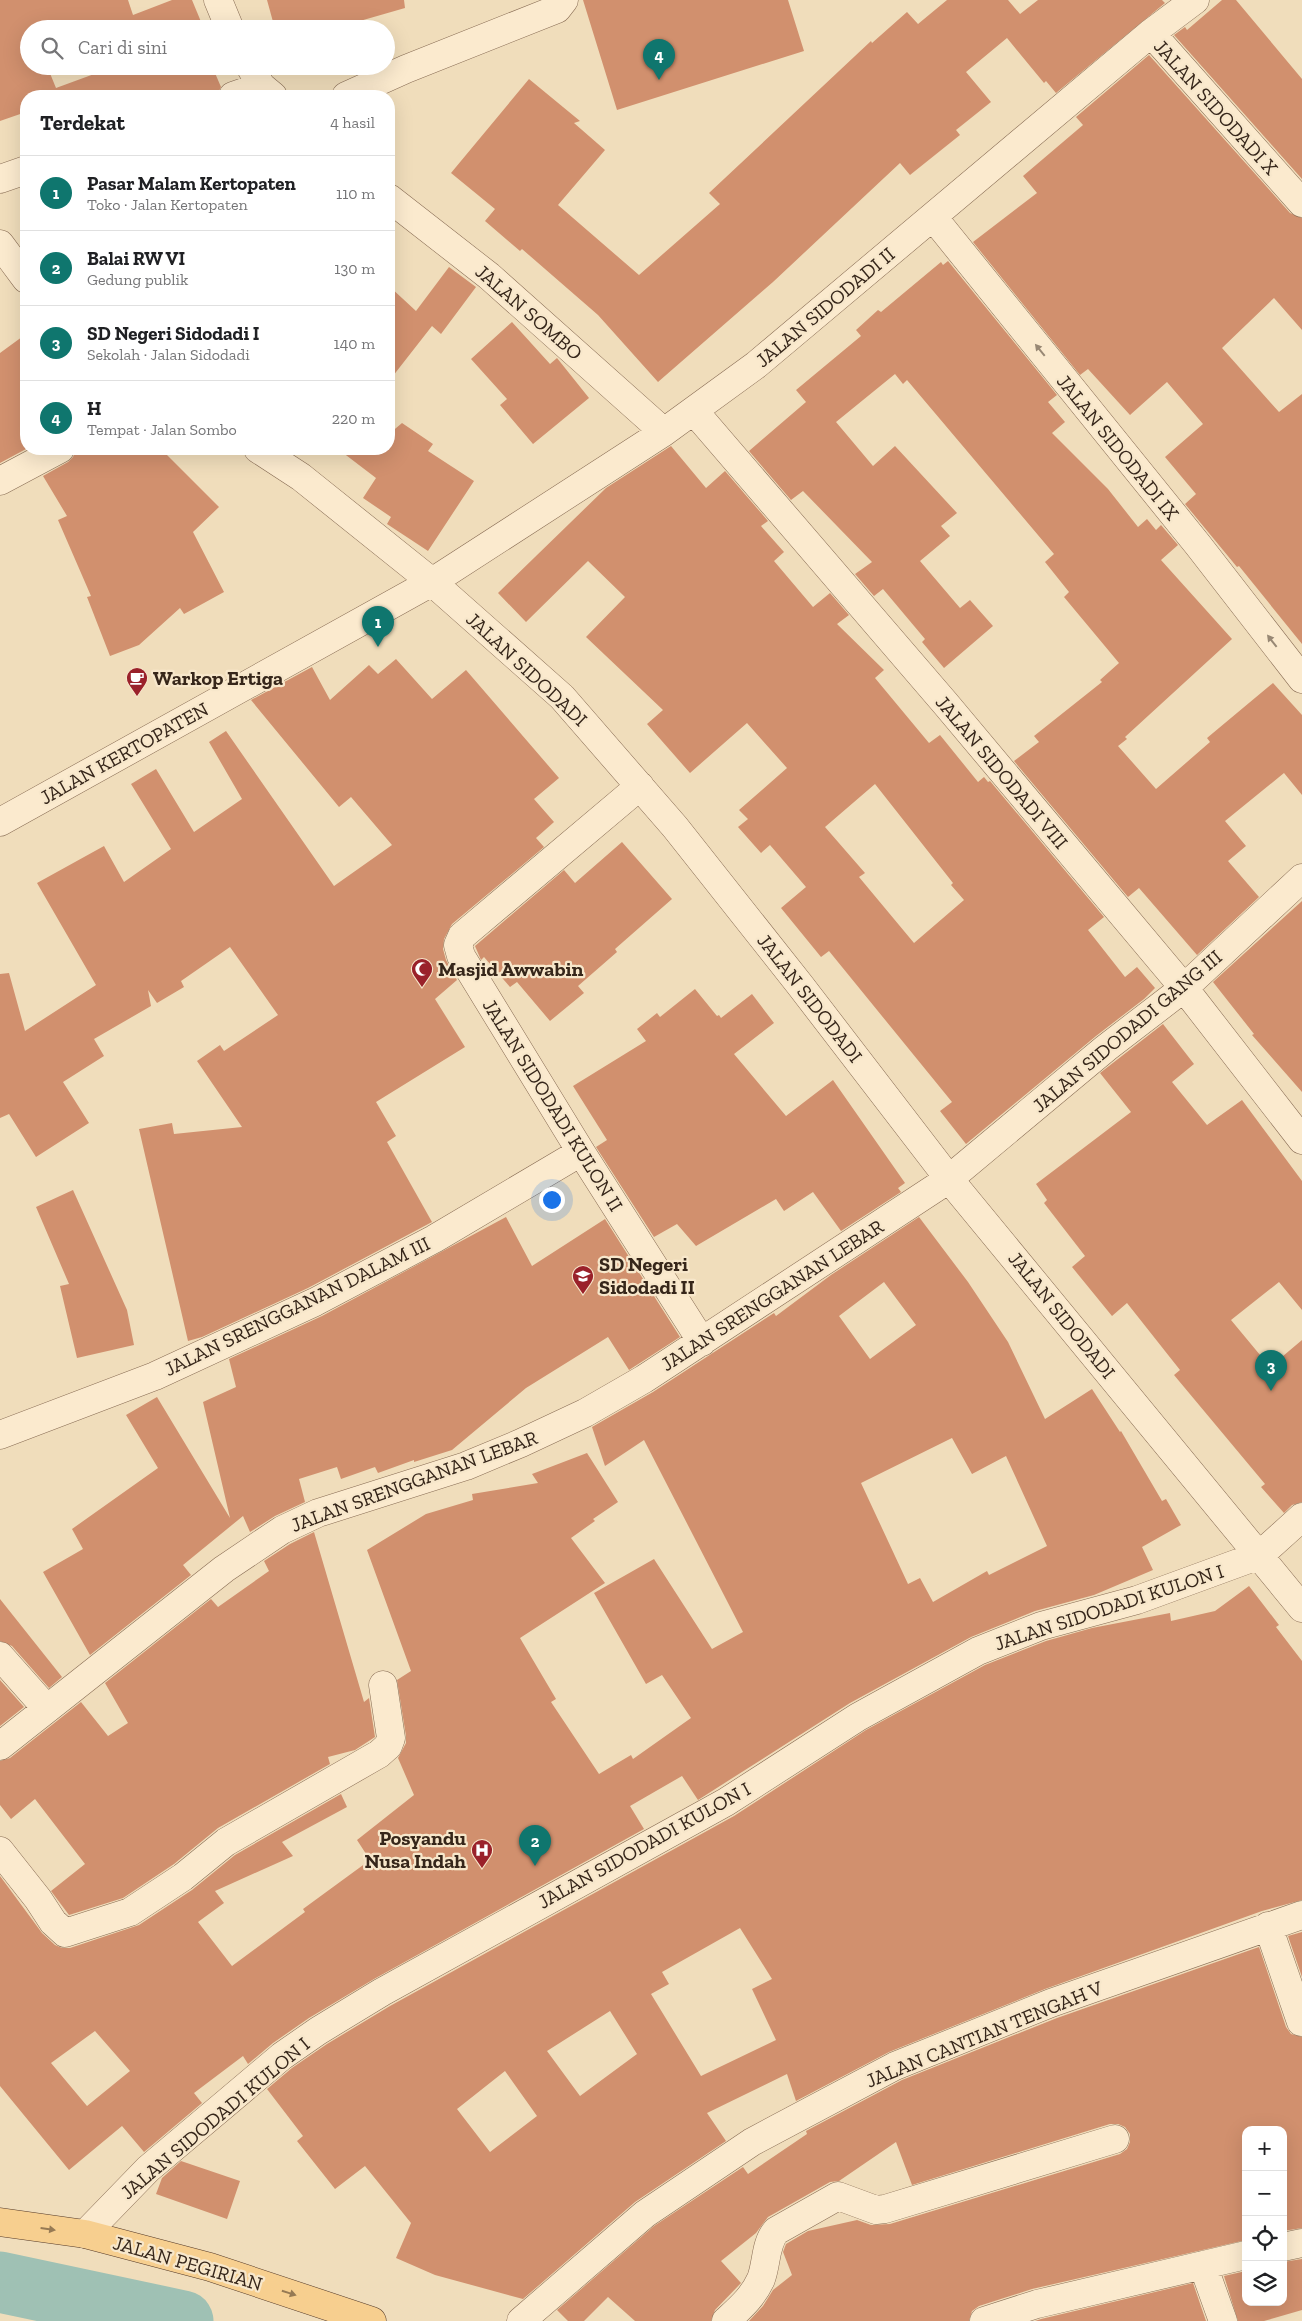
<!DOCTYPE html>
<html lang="id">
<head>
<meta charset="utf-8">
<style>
	body { margin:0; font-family:"Zilla Slab",serif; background:#f6f6f6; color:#202124 }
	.controls { position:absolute; right:15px; bottom:15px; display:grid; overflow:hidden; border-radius:10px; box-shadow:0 5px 20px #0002 }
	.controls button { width:45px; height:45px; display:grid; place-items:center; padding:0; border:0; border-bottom:1px solid #e0e0e0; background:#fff; color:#202124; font:25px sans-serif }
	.you { position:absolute; left:551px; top:1199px; width:18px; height:18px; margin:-12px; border:4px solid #fff; border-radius:50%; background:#1a73e8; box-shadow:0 0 0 8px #1a73e833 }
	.badge { display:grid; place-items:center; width:32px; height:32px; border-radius:50%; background:#0f766e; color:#fff; font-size:16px; font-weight:700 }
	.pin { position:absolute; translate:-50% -41px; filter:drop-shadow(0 1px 2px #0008) }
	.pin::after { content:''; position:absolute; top:26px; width:18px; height:15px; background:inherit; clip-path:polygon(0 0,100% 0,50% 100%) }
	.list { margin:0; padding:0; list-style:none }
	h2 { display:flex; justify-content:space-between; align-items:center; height:65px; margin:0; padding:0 20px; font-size:21px }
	h2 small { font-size:16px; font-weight:400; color:#757577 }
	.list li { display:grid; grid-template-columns:32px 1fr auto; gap:15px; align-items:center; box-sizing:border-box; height:75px; padding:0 20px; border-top:1px solid #e0e0e0 }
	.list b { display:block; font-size:19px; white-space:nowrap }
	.list p { margin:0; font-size:16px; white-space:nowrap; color:#757577 }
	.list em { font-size:16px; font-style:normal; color:#757577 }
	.icon { flex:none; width:28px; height:28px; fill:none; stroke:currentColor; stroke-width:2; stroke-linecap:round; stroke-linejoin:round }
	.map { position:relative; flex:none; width:1302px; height:2321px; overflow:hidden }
	.search { position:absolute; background:#fff; box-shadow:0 5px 20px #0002; left:20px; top:20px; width:375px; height:55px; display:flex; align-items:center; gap:12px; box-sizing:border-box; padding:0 18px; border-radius:28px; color:#757577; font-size:19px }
	.panel { position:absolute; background:#fff; box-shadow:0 5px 20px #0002; left:20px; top:90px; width:375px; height:365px; border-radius:20px }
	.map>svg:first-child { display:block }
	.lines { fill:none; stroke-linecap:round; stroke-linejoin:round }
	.river { stroke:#9fc1b4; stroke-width:61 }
	.building { fill:#d1906e; fill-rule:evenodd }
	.minor-casing { stroke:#886c54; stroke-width:29 }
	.major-casing { stroke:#553a29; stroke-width:29 }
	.minor { stroke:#fbeace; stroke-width:28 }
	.major { stroke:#f7cf8f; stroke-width:28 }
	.oneway { fill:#988874 }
	.oneway2 { fill:#967a54 }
	.labels { text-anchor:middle; stroke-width:4.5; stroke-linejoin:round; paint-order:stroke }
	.street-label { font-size:20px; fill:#36261a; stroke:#f7e7cb }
	.poi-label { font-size:20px; font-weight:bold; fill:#36261a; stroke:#f7e7cb; text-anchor:start }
</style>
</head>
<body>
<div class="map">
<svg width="1302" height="2321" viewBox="0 0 1302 2321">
	<rect width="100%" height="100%" fill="#f0ddbb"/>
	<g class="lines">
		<path class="river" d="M 0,2282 L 183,2321"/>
	</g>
	<path class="building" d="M 0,0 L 128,0 L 133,15 L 172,0 L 192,0 L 204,29 L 29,29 L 29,66 L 47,66 L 56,88 L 116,66 L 212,66 L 221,87 L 219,91 L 205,96 L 26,96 L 26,112 L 0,121 Z
		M 267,0 L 404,0 L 405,8 L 332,29 L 275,29 Z
		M 583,0 L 788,0 L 804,51 L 617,110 Z
		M 947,0 L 1008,0 L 1020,14 L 1038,0 L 1162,0 L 1165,3 L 1056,93 L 1046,81 L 1044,83 L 1007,38 L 966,72 L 991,102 L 956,130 L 960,135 L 910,175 L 900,163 L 773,282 L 658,382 L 598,315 L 522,249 L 520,251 L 485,221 L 495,209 L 451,173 L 529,79 L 580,121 L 574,123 L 605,150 L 558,205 L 639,275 L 720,204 L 709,193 L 871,41 L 872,43 L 907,12 L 918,24 Z
		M 1222,0 L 1236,0 L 1302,79 L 1302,179 L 1174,35 L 1185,27 L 1187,30 Z
		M 1149,55 L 1290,213 L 1302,218 L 1302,330 L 1274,298 L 1222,348 L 1279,412 L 1302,394 L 1302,644 L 1239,566 L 1237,567 L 1185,504 L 1196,494 L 1165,457 L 1203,424 L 1167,382 L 1130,415 L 1088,369 L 1080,375 L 973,242 L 1037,193 L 1023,176 L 1083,125 L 1076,117 Z
		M 948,261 L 1057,395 L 1048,402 L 1065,422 L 1052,433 L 1108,489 L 1138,527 L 1147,519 L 1156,530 L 1161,525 L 1178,545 L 1161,560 L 1232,639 L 1125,737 L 1127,739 L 1118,746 L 1156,789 L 1210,742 L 1207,738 L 1273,683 L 1302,715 L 1302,795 L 1284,773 L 1225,821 L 1246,846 L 1228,861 L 1259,897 L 1197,955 L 1139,888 L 1128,897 L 1014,761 L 1039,742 L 1034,736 L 1102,682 L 1100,680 L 1119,663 L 1064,597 L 1069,592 L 1045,562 L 1054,554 L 907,380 L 903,384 L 895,374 L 836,422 L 873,466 L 895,446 L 957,513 L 941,526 L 950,536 L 920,561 L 960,608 L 970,600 L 993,626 L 944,668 L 922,642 L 925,639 L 883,589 L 874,596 L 855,574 L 872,562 L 803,491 L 791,500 L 749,451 L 806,402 L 796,390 L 861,336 L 856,330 L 878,310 L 881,312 L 941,262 L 943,265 Z
		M 449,267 L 476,287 L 441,334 L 432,326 L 389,381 L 389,286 L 416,311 Z
		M 512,322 L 550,364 L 557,358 L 589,398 L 533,444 L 500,405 L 507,399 L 471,359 Z
		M 26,334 L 26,449 L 0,463 L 0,353 Z
		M 402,423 L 433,444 L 428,451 L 474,481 L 428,551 L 387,524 L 391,517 L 363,498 L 376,478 L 338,449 L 389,449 L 389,434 Z
		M 671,446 L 706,488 L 725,471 L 768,521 L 761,526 L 784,552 L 774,561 L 813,607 L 830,593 L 849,615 L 837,624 L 884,670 L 875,678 L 929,743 L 940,735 L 978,782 L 984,777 L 988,782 L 990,781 L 1104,917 L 1088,930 L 1125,977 L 1137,967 L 1155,988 L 1144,999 L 1096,1036 L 966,1144 L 940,1111 L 952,1102 L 829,951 L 821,957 L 781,908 L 806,887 L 770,845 L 761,853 L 738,827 L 748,819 L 739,810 L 787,768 L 747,723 L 690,773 L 647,724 L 663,710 L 586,637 L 625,597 L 588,561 L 526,622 L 498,593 L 606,488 ZM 875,784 L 953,883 L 951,885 L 964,900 L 914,943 L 859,877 L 865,873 L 825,827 Z
		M 76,449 L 161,449 L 219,507 L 193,532 L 224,592 L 184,614 L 180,608 L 139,645 L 110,656 L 87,597 L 91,596 L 58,520 L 67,516 L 43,476 L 68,462 L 73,457 Z
		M 396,659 L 432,699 L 466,670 L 559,778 L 534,799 L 554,822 L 536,838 L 544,847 L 452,924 L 444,939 L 443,949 L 446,960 L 457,980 L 435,999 L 465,1047 L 376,1102 L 396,1136 L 387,1142 L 432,1222 L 308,1288 L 202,1337 L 188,1341 L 139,1129 L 172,1123 L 174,1134 L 242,1127 L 197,1061 L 220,1045 L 224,1051 L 278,1015 L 230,947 L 181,981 L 184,987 L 157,1003 L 148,990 L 151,1006 L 94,1039 L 104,1056 L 63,1082 L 89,1123 L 36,1157 L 9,1114 L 0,1118 L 0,974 L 9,973 L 25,1031 L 96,985 L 37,883 L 104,846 L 124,882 L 171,849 L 131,784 L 156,769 L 194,832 L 242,799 L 209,742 L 226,731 L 334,886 L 392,845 L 351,797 L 339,807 L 251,700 L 312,667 L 330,700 L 369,665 L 378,674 Z
		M 622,842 L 672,899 L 615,949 L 617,952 L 578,986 L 584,993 L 550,1021 L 517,982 L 510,987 L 484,957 L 481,960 L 475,946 L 564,870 L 575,883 Z
		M 1302,901 L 1302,1092 L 1252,1035 L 1254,1034 L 1213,982 Z
		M 695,989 L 717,1016 L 719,1015 L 721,1018 L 752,994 L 774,1023 L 734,1054 L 786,1116 L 833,1080 L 905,1183 L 898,1188 L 901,1192 L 841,1231 L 813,1192 L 784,1211 L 776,1199 L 696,1246 L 677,1224 L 654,1237 L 596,1147 L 607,1140 L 573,1086 L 646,1041 L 637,1029 L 657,1013 L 660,1017 Z
		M 1163,1024 L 1194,1064 L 1172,1082 L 1207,1125 L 1242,1100 L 1302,1181 L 1302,1310 L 1279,1282 L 1231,1320 L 1270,1367 L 1302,1340 L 1302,1502 L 1292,1505 L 1284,1513 L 1261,1487 L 1265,1484 L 1174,1375 L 1180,1370 L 1127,1303 L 1112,1316 L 1072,1267 L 1085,1256 L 1044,1203 L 1047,1200 L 1036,1184 L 1131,1112 L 1100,1073 Z
		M 73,1190 L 127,1310 L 134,1345 L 77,1358 L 60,1286 L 69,1284 L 36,1207 Z
		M 506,1217 L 532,1266 L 605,1219 L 680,1337 L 629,1370 L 608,1337 L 526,1388 L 452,1450 L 414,1462 L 414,1460 L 378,1473 L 375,1467 L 341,1479 L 337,1467 L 299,1479 L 305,1502 L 275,1516 L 250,1532 L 243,1516 L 183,1565 L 191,1575 L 90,1655 L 43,1572 L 83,1549 L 72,1529 L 158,1468 L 126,1415 L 157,1397 L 230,1518 L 203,1402 L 236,1387 L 229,1359 L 322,1316 Z
		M 919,1217 L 968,1282 L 1008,1342 L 1045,1419 L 1092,1389 L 1120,1432 L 1121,1431 L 1162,1501 L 1166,1499 L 1181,1525 L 1142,1547 L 1153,1570 L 1094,1595 L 1035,1611 L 971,1637 L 850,1703 L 698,1800 L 682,1776 L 630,1806 L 644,1829 L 374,1979 L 309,2018 L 273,2043 L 248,2064 L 243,2056 L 194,2093 L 202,2103 L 144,2152 L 122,2126 L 69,2170 L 0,2086 L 0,1876 L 42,1933 L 55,1945 L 62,1948 L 70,1948 L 139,1925 L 192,1890 L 235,1855 L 341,1794 L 347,1807 L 282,1842 L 293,1856 L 215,1891 L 224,1903 L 198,1922 L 232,1966 L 305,1912 L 303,1909 L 370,1860 L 357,1840 L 414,1795 L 398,1758 L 406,1743 L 406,1736 L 397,1680 L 411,1671 L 367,1550 L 426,1514 L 473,1500 L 472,1494 L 538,1483 L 532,1474 L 587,1453 L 618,1502 L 593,1519 L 595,1521 L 571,1538 L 605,1583 L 520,1638 L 556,1699 L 551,1702 L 599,1774 L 631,1755 L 633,1759 L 691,1718 L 662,1675 L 646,1684 L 594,1593 L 654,1559 L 712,1649 L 743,1632 L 644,1440 L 605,1466 L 592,1427 L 653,1392 L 774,1313 L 776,1316 L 831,1275 ZM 884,1282 L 916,1325 L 870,1359 L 839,1316 ZM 952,1438 L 972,1474 L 1006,1456 L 1047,1546 L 989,1575 L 987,1571 L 933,1602 L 920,1578 L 908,1584 L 861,1483 ZM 95,2031 L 130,2071 L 87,2106 L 51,2063 Z
		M 314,1532 L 364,1702 L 369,1698 L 375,1737 L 355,1750 L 328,1757 L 330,1764 L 218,1828 L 174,1864 L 123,1898 L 69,1915 L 51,1891 L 85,1864 L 35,1799 L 11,1819 L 0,1805 L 0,1761 L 10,1758 L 81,1702 L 108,1736 L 128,1723 L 105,1683 L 211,1599 L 218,1607 L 269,1571 L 264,1561 L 290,1544 Z
		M 1249,1586 L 1279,1625 L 1276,1627 L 1302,1661 L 1302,1900 L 1262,1911 L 1045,1989 L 889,2052 L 796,2101 L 787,2074 L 707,2113 L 726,2141 L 635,2202 L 523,2299 L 435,2275 L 396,2258 L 411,2223 L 365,2166 L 335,2189 L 297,2141 L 303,2136 L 267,2089 L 292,2068 L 327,2044 L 390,2006 L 734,1816 L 866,1730 L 985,1665 L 1046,1641 L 1092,1628 L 1170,1613 L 1171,1621 L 1215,1611 ZM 740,1928 L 772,1979 L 752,1989 L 776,2040 L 701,2076 L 651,1994 L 669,1984 L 662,1972 ZM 610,2011 L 637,2054 L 580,2096 L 547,2051 ZM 505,2071 L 537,2116 L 490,2152 L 457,2109 Z
		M 0,1599 L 62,1677 L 49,1688 L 12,1646 L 0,1641 Z
		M 0,1680 L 24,1707 L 0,1726 Z
		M 1302,1932 L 1302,1977 L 1288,1936 Z
		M 1259,1947 L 1286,2027 L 1291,2034 L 1302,2037 L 1302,2228 L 1283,2231 L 1283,2130 L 1246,2130 L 1246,2240 L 1032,2289 L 979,2306 L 972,2311 L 969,2321 L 749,2321 L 763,2306 L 773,2290 L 792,2275 L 783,2252 L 786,2244 L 808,2231 L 857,2220 L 871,2225 L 890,2224 L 1120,2154 L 1127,2149 L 1130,2142 L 1130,2134 L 1125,2127 L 1118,2124 L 1110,2124 L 912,2185 L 896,2142 L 839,2181 L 830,2182 L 768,2217 L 756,2233 L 721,2261 L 741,2283 L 715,2310 L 711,2321 L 635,2321 L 608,2297 L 584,2321 L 568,2321 L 557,2310 L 654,2226 L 743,2167 L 748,2174 L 807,2134 L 806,2131 L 902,2080 L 1057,2018 Z
		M 181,2161 L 240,2181 L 227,2219 L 156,2194 L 162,2178 Z
		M 1302,2259 L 1302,2310 L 1264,2321 L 1238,2321 L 1224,2276 L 1246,2271 L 1246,2302 L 1283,2302 L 1283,2262 Z
		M 1193,2283 L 1206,2321 L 1035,2321 L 1041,2319 Z"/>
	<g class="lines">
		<g class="minor-casing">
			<path id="minor" d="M 218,0 L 230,29
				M 1151,33 L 1302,203
				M 250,66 L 261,86 L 273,96
				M 233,96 L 261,86
				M 346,96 L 406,69 L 557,9 L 564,0
				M 0,179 L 26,170
				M 389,198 L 489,276 L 664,432
				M 933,217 L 1198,545 L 1302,679
				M 0,244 L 26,279
				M 694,411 L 945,703 L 1184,988 L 1302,1140
				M 258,449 L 301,477 L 432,582 L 562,697 L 675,827 L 800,985 L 949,1179 L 1302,1608
				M 0,481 L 60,449
				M 640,786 L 462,936 L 458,945 L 461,956 L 581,1152 L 702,1342
				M 0,822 L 432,582 L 664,432 L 756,365 L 1151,33 L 1195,0
				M 0,1435 L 155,1376 L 315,1302 L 434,1239 L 581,1152
				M 0,1656 L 47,1709
				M 0,1746 L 224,1569 L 282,1530 L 318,1513 L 466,1466 L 521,1443 L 585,1413 L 644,1379 L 949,1179 L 1106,1048 L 1184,988 L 1302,878
				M 0,1851 L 38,1899 L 53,1922 L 65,1933 L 130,1912 L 183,1877 L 226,1842 L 379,1754 L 388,1746 L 391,1738 L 383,1685
				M 1268,1926 L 1301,2022
				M 85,2234 L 148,2169 L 282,2056 L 318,2031 L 382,1992 L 726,1802 L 858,1717 L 978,1651 L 1041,1626 L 1137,1600 L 1260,1555 L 1302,1517
				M 1283,2247 L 1302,2243
				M 1203,2265 L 1223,2321
				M 521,2321 L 645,2214 L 752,2142 L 895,2066 L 1051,2003 L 1302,1915
				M 726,2321 C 740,2308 753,2297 761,2279 C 767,2263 765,2244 776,2231 L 838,2196 L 876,2210 L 885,2209 L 1115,2139
				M 984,2321 L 1037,2304 L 1246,2255"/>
		</g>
		<g class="major-casing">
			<path id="major" d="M 0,2222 L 85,2234 L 210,2267 L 372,2321"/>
		</g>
		<use href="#minor" class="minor"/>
		<use href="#major" class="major"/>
	</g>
	<defs><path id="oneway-solid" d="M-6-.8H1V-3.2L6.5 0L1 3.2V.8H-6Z" transform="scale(1.25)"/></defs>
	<g class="oneway">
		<use href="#oneway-solid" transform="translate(1040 350) rotate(-129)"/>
		<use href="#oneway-solid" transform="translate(1272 641) rotate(-128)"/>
	</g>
	<g class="oneway2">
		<use href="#oneway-solid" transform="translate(48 2229) rotate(8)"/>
		<use href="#oneway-solid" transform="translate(289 2293) rotate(18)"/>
	</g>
	<defs>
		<g id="cafe-pin" transform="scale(1.125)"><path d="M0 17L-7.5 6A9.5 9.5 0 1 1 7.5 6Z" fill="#9a212a" stroke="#f7e7cb"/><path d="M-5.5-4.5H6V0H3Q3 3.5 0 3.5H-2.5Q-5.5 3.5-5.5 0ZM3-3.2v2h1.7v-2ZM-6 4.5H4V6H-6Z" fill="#fff"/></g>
		<g id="mosque-pin" transform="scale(1.125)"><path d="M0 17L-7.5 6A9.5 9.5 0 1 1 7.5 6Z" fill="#9a212a" stroke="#f7e7cb"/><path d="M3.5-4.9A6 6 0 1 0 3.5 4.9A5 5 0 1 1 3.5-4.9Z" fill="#fff"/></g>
		<g id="school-pin" transform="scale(1.125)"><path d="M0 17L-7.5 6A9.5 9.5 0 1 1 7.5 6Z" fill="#9a212a" stroke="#f7e7cb"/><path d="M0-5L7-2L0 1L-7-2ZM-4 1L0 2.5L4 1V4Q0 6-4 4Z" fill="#fff"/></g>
		<g id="hospital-pin" transform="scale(1.125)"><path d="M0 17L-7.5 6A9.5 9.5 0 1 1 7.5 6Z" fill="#9a212a" stroke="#f7e7cb"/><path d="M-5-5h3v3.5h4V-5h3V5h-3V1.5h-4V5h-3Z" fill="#fff"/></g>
	</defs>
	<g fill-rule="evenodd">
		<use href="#cafe-pin" x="137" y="678"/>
		<use href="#mosque-pin" x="422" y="969"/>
		<use href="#school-pin" x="583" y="1276"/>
		<use href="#hospital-pin" x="482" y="1850"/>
	</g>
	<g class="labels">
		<g class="street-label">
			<text transform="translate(1216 107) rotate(48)" y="7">JALAN SIDODADI X</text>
			<text transform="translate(825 307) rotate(-40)" y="7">JALAN SIDODADI II</text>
			<text transform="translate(529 312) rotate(41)" y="7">JALAN SOMBO</text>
			<text transform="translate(1118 447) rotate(51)" y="7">JALAN SIDODADI IX</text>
			<text transform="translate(527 669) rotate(43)" y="7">JALAN SIDODADI</text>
			<text transform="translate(124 753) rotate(-29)" y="7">JALAN KERTOPATEN</text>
			<text transform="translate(1002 772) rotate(50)" y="7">JALAN SIDODADI VIII</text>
			<text transform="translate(810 998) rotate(52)" y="7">JALAN SIDODADI</text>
			<text transform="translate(1127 1031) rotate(-40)" y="7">JALAN SIDODADI GANG III</text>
			<text transform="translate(553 1105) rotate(58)" y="7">JALAN SIDODADI KULON II</text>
			<text transform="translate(772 1295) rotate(-33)" y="7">JALAN SRENGGANAN LEBAR</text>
			<text transform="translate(297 1306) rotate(-26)" y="7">JALAN SRENGGANAN DALAM III</text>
			<text transform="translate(1062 1315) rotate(51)" y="7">JALAN SIDODADI</text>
			<text transform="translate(414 1481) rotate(-20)" y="7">JALAN SRENGGANAN LEBAR</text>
			<text transform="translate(1109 1607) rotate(-18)" y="7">JALAN SIDODADI KULON I</text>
			<text transform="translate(644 1845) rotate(-29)" y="7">JALAN SIDODADI KULON I</text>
			<text transform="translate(984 2034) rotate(-22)" y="7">JALAN CANTIAN TENGAH V</text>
			<text transform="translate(215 2118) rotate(-40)" y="7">JALAN SIDODADI KULON I</text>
			<text transform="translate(188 2263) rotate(16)" y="7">JALAN PEGIRIAN</text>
		</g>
		<g class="poi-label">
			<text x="153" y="685">Warkop Ertiga</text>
			<text x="438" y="976">Masjid Awwabin</text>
			<text x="599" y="1271">SD Negeri<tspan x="599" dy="23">Sidodadi II</tspan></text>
			<text x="466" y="1845" text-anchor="end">Posyandu<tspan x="466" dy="23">Nusa Indah</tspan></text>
		</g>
	</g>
</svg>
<div class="controls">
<button>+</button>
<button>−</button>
<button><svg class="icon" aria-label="locate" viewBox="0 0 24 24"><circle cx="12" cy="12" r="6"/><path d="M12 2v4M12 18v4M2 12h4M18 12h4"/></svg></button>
<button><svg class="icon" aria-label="layers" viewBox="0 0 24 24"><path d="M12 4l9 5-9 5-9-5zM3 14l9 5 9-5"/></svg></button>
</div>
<div class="you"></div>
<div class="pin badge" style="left:378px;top:647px">1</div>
<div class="pin badge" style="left:535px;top:1866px">2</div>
<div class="pin badge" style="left:1271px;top:1391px">3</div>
<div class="pin badge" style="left:659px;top:80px">4</div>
<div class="search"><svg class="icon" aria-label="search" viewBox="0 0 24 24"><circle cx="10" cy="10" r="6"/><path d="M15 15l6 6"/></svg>Cari di sini</div>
<section class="panel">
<h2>Terdekat<small>4 hasil</small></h2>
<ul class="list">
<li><span class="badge">1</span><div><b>Pasar Malam Kertopaten</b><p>Toko · Jalan Kertopaten</p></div><em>110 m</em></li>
<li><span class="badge">2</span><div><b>Balai RW VI</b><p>Gedung publik</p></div><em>130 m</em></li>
<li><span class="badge">3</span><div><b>SD Negeri Sidodadi I</b><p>Sekolah · Jalan Sidodadi</p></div><em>140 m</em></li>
<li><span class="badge">4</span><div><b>H</b><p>Tempat · Jalan Sombo</p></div><em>220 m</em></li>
</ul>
</section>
</div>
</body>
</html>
